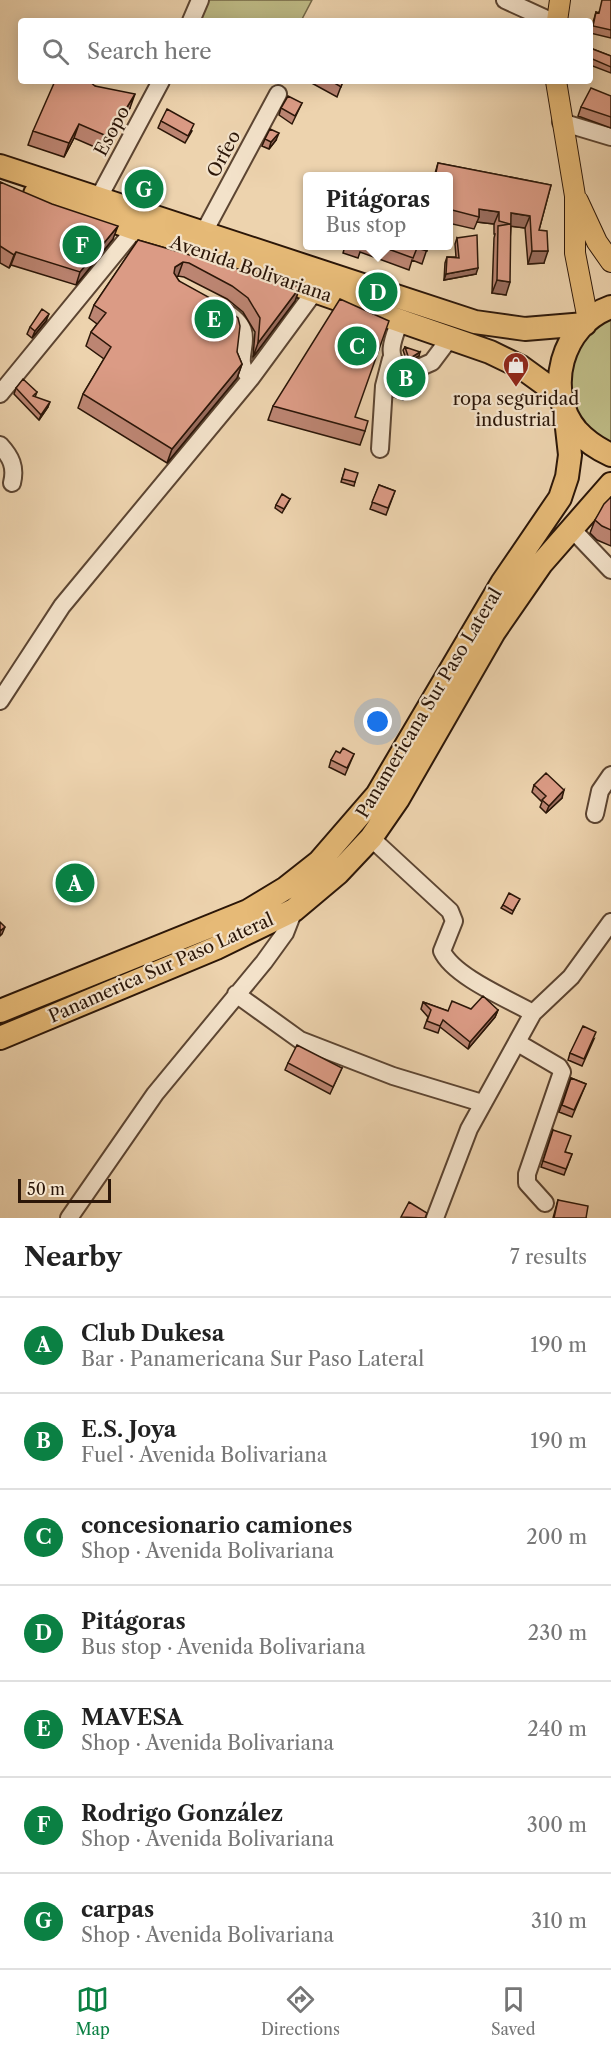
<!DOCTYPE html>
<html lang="en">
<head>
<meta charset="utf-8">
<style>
	body { margin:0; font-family:"Libre Caslon Text",serif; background:#f6f6f6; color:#222 }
	.scale { position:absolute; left:18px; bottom:15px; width:93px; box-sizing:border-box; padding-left:6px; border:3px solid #2b1608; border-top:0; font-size:16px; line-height:21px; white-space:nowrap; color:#2b1608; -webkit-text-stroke:4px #f3e2ca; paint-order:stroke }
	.you { position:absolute; left:378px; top:722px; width:21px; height:21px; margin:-15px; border:4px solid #fff; border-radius:50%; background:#1a73e8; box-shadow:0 0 0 9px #1a73e833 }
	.badge { display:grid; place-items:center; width:39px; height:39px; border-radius:50%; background:#0b8043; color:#fff; font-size:20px; font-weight:700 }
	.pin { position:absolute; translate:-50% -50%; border:3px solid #fff; box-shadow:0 2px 6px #0006 }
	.popup { position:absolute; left:303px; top:172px; width:150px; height:78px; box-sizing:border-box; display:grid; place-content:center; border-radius:6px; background:#fff; filter:drop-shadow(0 2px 4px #0005); font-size:20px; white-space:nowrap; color:#767676 }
	.popup b { font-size:22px; color:#222 }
	.popup::after { content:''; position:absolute; left:50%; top:100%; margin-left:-12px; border:12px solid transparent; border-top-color:#fff }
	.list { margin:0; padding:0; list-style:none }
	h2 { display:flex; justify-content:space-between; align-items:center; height:78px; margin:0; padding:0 24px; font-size:26px }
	h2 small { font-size:20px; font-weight:400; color:#767676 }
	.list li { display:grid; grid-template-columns:39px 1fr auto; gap:18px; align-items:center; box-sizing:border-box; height:96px; padding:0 24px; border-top:2px solid #e0e0e0 }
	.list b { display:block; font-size:22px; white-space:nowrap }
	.list p { margin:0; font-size:20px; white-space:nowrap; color:#767676 }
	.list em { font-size:20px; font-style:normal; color:#767676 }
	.icon { flex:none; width:33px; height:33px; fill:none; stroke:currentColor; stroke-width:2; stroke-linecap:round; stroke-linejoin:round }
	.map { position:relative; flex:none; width:611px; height:1218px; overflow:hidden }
	.search { position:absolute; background:#fff; box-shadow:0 3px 15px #0003; left:18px; right:18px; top:18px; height:66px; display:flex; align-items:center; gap:15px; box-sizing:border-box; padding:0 21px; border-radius:6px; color:#767676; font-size:22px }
	.sheet { height:750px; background:#fff }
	nav { display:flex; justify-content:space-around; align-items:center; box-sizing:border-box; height:84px; border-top:2px solid #e0e0e0; background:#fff; font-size:16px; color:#767676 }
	nav a { display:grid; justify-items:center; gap:3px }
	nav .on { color:#0b8043 }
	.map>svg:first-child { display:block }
	.green { fill:#bebb86; stroke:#746847; stroke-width:1.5 }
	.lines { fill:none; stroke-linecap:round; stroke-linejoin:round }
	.minor-casing { stroke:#5c4532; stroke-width:20 }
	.major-casing { stroke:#2b1608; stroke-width:22 }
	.highway-casing { stroke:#2b1608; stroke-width:26 }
	.minor { stroke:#f3e2ca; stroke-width:16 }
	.major { stroke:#e6ba77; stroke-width:20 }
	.highway { stroke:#e6ba77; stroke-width:22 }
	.wall { fill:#bc8572; stroke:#2b1608; stroke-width:1.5 }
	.shaded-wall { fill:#996c5d; stroke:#2b1608; stroke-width:1.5 }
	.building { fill:#db9b85; stroke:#2b1608; stroke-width:1.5 }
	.labels { text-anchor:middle; stroke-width:4.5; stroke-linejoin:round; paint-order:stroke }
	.street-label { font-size:18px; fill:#2b1608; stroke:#f3e2ca }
	.poi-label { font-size:18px; fill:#2b1608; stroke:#f3e2ca }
</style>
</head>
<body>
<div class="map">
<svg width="611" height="1218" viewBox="0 0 611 1218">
	<rect width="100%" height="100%" fill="#edd3ae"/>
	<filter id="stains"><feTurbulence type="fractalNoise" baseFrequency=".00333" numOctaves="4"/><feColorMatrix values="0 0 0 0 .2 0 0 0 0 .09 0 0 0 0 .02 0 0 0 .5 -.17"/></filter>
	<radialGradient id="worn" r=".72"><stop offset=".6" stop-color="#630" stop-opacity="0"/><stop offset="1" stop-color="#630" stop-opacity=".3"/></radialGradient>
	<path class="green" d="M 204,0 L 312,0 L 301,21 L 193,21 Z
		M 611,317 L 611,445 C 603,439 592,433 585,425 C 563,402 565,355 588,334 C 594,327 604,322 611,317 Z"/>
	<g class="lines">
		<g class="minor-casing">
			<path id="minor" d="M 505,0 L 551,21
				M 191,21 L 200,0
				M 561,122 L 611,137
				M 98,199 L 161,81
				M 204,232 L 278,94
				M 222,310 C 267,335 225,356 251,378
				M 398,366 C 385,353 395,336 400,320
				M 414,370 L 432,362 L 450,338
				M 0,394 L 135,229
				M 0,445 C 11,457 16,467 12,483
				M 380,449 L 384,386 L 391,359
				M 571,528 L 611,570
				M 0,701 L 62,606 L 251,378 L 315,291
				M 595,814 L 600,791 L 611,775
				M 371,838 L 450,911 L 454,921 L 442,951 C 453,976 508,999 533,1013
				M 236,994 L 300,1040 L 393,1076 L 482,1103
				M 518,1043 L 559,1067 L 562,1072 L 527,1174 L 527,1183 L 545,1203
				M 69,1218 L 155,1094 L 264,962 L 285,933 L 294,910
				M 435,1218 L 469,1129 L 533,1013 L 571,977 L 611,922"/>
		</g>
		<g class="major-casing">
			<path id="major" d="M 557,21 L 560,0
				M 556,81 L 575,196 L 575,253 L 588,320
				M 578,201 L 597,242 L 611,262"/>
		</g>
		<g class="highway-casing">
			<path id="highway" d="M 0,166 L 475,322 L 525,329 L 585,324
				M 35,194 L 490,352 L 521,367 L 561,396
				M 611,307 C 562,324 543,391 577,431 C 587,442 598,449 611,455
				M 0,1011 L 248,911 L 286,888 L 319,862 L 377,795 L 502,583 L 560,498 L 567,477 L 570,455 L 565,410
				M 0,1038 L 216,948 L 294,910 L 338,873 L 371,838 L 398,799 L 494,632 L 541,564 L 611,484"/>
		</g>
		<use href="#minor" class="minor"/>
		<use href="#major" class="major"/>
		<use href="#highway" class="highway"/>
	</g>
	<path class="wall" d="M 611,0 L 611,38 L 590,33 L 596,12 L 598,13 Z
		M 590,48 L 611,56 L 611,73 L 590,65 Z
		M 308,81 L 343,81 L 337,97 Z
		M 95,86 L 130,108 L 104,151 L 74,138 L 64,157 L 28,145 L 33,131 Z
		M 611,96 L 611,128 L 578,116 L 581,107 Z
		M 302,103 L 292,124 L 279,115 L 281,108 Z
		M 161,121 L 192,131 L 185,143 L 158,128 Z
		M 265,139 L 276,140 L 269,149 L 262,146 Z
		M 438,163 L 551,185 L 539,230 L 544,263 L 528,264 L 525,228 L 511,226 L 506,295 L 492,293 L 494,238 L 495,234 L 494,234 L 494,224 L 477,222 L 474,229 L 448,223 L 448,177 L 434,177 Z
		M 0,182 L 113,239 L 76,285 L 11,265 L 9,268 L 0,263 Z
		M 457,238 L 476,274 L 444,280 L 445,263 L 447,257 L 456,257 L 455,244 Z
		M 138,240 L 300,287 L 295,301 L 253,357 L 255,332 L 243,312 L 227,299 L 184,277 L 178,276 L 176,277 L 237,352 L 242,364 L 237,378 L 167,463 L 78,408 L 83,394 L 104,359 L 86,346 L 91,332 L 97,324 L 89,318 L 94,305 Z
		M 345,246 L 428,246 L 422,264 L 412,260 L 409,270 L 360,252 L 358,258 L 343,253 Z
		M 46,321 L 32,338 L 27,334 L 30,327 Z
		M 405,347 L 419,356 L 407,362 L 403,350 Z
		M 399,373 L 412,376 L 403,400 L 394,397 Z
		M 16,388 L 37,392 L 35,397 L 48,407 L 39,420 L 14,394 Z
		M 273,406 L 355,417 L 365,431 L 360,445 L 268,420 Z
		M 345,469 L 355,482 L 354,486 L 341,482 Z
		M 379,485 L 395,491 L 386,515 L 370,509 Z
		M 611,497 L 611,546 L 597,540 L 590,533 L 595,520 Z
		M 290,499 L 282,513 L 275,508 L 276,505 Z
		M 340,753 L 354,754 L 345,775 L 329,767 L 331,760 Z
		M 534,785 L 562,798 L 546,813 L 540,807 L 542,802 L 532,792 Z
		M 518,902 L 512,914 L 501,908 L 503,905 Z
		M 423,1002 L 448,1011 L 471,1009 L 498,1010 L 495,1017 L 468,1049 L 440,1027 L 438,1033 L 424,1028 L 428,1017 L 421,1009 Z
		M 594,1039 L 582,1066 L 568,1060 L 570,1053 Z
		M 288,1063 L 342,1068 L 330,1094 L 285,1070 Z
		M 571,1078 L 586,1084 L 572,1117 L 559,1112 Z
		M 553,1130 L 565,1152 L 572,1154 L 564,1175 L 541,1167 Z
		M 558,1200 L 586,1218 L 553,1218 Z"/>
	<path class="shaded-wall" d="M 135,94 L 130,108 L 104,151 L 109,137 Z
		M 79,124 L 74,138 L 64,157 L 69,143 Z
		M 279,133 L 276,140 L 269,149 L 271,142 Z
		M 479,209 L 499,212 L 494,224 L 477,222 L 479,217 Z
		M 511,213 L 530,216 L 525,228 L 509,226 Z
		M 118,226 L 113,239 L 76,285 L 80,272 Z
		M 532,251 L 548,251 L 544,263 L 528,264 Z
		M 16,252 L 11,265 L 9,268 L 14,255 Z
		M 183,262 L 178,276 L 170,281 L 175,267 Z
		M 478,268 L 476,274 L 444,280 L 446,274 Z
		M 497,280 L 510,282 L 506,295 L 492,293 Z
		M 300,287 L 295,301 L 253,357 L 258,343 Z
		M 49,314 L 46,321 L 32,338 L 35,331 Z
		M 420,352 L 419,356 L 407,362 L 409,359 Z
		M 242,364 L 237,378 L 167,463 L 172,449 Z
		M 50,402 L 48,407 L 39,420 L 41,415 Z
		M 564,790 L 562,798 L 546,813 L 549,806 Z
		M 5,927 L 2,934 L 0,936 L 0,931 Z
		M 498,1010 L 495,1017 L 468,1049 L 470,1042 Z"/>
	<path class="building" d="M 602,0 L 611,0 L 611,30 L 593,26 L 596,12 L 599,13 Z
		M 590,48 L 611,56 L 611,67 L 590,58 Z
		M 55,81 L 89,81 L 95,86 L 135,94 L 109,137 L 79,124 L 69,143 L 33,131 Z
		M 331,81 L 343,81 L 341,87 Z
		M 591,88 L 611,96 L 611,117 L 581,107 Z
		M 288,96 L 302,103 L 295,116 L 281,108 Z
		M 167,109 L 194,124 L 188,136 L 161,121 Z
		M 270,129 L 279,133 L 271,142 L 265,139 Z
		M 438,163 L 551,185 L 539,230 L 547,231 L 548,251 L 532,251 L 530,216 L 511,213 L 510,282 L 497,280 L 498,226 L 510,224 L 499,221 L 499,212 L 479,209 L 479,217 L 448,209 L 448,177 L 435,177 Z
		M 0,182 L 52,204 L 118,226 L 80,272 L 16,252 L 14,255 L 0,246 Z
		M 477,235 L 478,268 L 446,274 L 447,257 L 459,258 L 457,238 Z
		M 138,240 L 300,287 L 258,343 L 260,318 L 248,298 L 232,286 L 189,263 L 183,262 L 175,267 L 174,273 L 179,281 L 221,304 L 238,318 L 240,326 L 237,352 L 242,364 L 172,449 L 83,394 L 111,347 L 91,332 L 106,313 L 94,305 Z
		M 380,246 L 428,246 L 427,251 L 417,248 L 413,258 Z
		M 340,299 L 389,321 L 355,417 L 368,421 L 365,431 L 273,406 Z
		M 42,309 L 49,314 L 35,331 L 30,327 Z
		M 405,347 L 420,352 L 409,359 Z
		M 406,371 L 412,376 L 404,396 L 395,393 L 399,373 Z
		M 23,379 L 37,392 L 33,396 L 50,402 L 41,415 L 16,388 Z
		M 345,469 L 358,473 L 355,482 L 342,479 Z
		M 379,485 L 395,491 L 388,508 L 372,502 Z
		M 282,494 L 290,499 L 284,509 L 276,505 Z
		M 611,497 L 611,530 L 602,526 L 595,520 L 604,504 Z
		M 343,748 L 354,754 L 347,768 L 331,760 L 336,751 L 340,753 Z
		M 546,773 L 564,790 L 549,806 L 542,800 L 546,796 L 534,785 Z
		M 509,893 L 520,899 L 513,911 L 503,905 Z
		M 0,922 L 5,927 L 0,931 Z
		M 483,996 L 498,1010 L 470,1042 L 443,1020 L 440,1026 L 427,1021 L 431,1010 L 423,1002 L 448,1011 L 452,1001 L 471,1009 Z
		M 583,1026 L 596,1032 L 584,1059 L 570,1053 Z
		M 297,1045 L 342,1068 L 333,1087 L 288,1063 Z
		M 571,1078 L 586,1084 L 574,1110 L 562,1105 Z
		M 553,1130 L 571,1136 L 565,1152 L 572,1154 L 566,1169 L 543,1161 Z
		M 558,1200 L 588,1206 L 586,1218 L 554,1218 Z
		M 409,1202 L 427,1213 L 425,1218 L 401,1217 Z"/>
	<defs>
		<g id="shop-pin" transform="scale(1.35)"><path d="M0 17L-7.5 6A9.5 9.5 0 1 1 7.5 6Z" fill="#8f2418" stroke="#f3e2ca"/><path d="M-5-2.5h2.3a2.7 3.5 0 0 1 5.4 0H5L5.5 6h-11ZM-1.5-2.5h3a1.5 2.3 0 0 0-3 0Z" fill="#fff"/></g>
	</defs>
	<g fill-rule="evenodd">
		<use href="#shop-pin" x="516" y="365"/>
	</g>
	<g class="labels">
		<g class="street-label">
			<text transform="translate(112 131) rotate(-62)" y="6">Esopo</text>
			<text transform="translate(224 154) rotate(-62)" y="6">Orfeo</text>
			<text transform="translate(251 269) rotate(19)" y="6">Avenida Bolivariana</text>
			<text transform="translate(429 703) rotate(-59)" y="6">Panamericana Sur Paso Lateral</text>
			<text transform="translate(161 968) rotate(-24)" y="6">Panamerica Sur Paso Lateral</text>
		</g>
		<g class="poi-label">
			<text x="516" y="405">ropa seguridad<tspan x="516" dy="21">industrial</tspan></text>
		</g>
	</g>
	<rect width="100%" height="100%" filter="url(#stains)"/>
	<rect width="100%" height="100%" fill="url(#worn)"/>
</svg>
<div class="scale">50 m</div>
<div class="you"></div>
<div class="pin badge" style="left:75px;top:883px">A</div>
<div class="pin badge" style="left:406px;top:378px">B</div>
<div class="pin badge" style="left:357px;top:346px">C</div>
<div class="pin badge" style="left:378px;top:292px">D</div>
<div class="popup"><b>Pitágoras</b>Bus stop</div>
<div class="pin badge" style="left:214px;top:319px">E</div>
<div class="pin badge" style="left:82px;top:245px">F</div>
<div class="pin badge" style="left:144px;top:189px">G</div>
<div class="search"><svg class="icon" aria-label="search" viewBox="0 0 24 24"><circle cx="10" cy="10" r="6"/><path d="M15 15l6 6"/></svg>Search here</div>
</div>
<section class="sheet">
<h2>Nearby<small>7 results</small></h2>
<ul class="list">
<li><span class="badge">A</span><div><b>Club Dukesa</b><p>Bar · Panamericana Sur Paso Lateral</p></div><em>190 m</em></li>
<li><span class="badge">B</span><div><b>E.S. Joya</b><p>Fuel · Avenida Bolivariana</p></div><em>190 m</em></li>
<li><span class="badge">C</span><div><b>concesionario camiones</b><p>Shop · Avenida Bolivariana</p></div><em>200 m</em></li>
<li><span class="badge">D</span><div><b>Pitágoras</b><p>Bus stop · Avenida Bolivariana</p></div><em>230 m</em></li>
<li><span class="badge">E</span><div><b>MAVESA</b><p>Shop · Avenida Bolivariana</p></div><em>240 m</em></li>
<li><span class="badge">F</span><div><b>Rodrigo González</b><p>Shop · Avenida Bolivariana</p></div><em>300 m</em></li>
<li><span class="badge">G</span><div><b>carpas</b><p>Shop · Avenida Bolivariana</p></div><em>310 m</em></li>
</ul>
</section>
<nav>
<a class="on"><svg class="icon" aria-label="map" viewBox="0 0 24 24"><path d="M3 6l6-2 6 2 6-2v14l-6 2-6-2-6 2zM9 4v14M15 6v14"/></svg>Map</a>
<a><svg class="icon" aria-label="directions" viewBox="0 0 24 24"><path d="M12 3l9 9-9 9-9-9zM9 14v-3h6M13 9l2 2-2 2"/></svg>Directions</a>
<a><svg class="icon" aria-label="saved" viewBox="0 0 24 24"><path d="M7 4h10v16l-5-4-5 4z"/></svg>Saved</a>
</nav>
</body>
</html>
